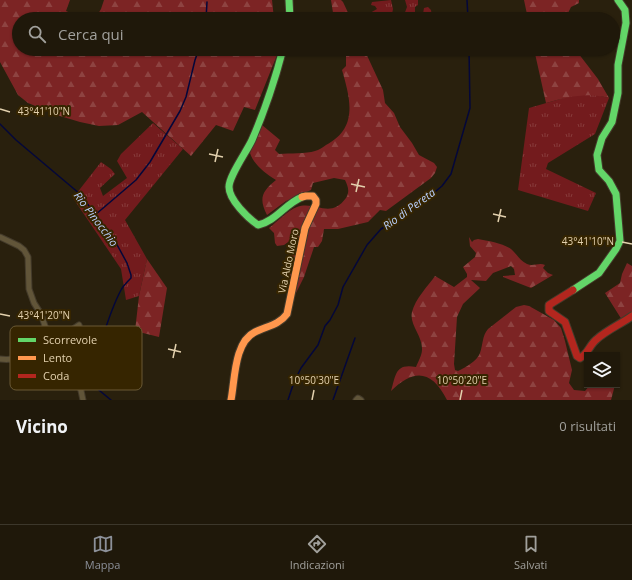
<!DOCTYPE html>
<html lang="it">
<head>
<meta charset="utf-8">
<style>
	body { margin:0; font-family:"Open Sans",sans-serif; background:#272113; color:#f1f3f6 }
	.controls { position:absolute; right:12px; bottom:12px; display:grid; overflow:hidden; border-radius:0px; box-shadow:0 1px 3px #0004 }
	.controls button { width:36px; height:36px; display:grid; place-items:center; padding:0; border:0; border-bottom:1px solid #3c372b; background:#1f180a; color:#f1f3f6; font:20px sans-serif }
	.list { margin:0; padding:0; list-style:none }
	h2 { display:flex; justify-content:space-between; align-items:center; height:52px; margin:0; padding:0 16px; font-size:17px }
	h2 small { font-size:13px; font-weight:400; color:#a1a09c }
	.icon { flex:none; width:22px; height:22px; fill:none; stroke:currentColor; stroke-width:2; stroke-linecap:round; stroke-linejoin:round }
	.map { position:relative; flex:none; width:632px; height:400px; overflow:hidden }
	.search { position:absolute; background:#1f180a; box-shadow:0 1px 3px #0004; left:12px; right:12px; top:12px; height:44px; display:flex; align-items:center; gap:10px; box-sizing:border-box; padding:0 14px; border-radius:22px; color:#a1a09c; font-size:15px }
	.sheet { height:124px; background:#1f180a }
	nav { display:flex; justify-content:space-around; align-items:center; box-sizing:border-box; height:56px; border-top:1px solid #3c372b; background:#1f180a; font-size:11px; color:#a1a09c }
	nav a { display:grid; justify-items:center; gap:2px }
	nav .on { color:#8c9099 }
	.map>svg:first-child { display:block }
	.grass { fill:url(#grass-tufts) }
	.forest { fill:url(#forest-firs) }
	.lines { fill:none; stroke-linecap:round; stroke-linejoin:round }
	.stream { stroke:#04073a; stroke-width:1.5 }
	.street-casing { stroke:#443b2b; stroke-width:7 }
	.fast-casing { stroke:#443b2b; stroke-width:9 }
	.slow-casing { stroke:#443b2b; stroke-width:9 }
	.jam-casing { stroke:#443b2b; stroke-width:9 }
	.street { stroke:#615539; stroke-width:5 }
	.fast { stroke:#63d668; stroke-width:7 }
	.slow { stroke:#ff974d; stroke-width:7 }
	.jam { stroke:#b3261e; stroke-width:7 }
	.ticks { fill:none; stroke:#e3d1ae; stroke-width:1.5 }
	.labels { text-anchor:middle; stroke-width:4; stroke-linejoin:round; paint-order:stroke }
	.street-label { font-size:10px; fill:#e3d1ae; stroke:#362500 }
	.water-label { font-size:11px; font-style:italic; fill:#bad1fd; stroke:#362500 }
	.key { fill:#362500; stroke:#6a5934; stroke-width:1 }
	.key-label { font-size:11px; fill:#e3d1ae }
	.ticks-label { font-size:10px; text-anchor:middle; fill:#e3d1ae; stroke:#362500; stroke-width:4; stroke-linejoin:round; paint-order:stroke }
</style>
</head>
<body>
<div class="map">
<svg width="632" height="400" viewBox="0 0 632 400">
	<defs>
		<pattern id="grass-tufts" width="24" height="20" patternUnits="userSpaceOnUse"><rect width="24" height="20" fill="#731b1d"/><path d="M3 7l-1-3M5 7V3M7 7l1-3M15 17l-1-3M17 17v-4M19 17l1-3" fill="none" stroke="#873b3b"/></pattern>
		<pattern id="forest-firs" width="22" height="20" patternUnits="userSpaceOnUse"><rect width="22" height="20" fill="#7c2424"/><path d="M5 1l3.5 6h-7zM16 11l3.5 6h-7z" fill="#8e4341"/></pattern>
	</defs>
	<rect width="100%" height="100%" fill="#29200d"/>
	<path class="grass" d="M 391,0 L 393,9 L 392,14 L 400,17 L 404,15 L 407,7 L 405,0 L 418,0 L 418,5 L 415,7 L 415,14 L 423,14 L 424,8 L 428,7 L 431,10 L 432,17 L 427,19 L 371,19 L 370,13 L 377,9 L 375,6 L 371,5 L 372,2 Z
		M 574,95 L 596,95 L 609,98 L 595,134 L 548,163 L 546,169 L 596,193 L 588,211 L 518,190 L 529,108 Z
		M 153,123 L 183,149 L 125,220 L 147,259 L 139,296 L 126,300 L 121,269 L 73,198 L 101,162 L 111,169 L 115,174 L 100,188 L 103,196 L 127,178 L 117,161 L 121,154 Z"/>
	<path class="forest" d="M 0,0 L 70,0 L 66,11 L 84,19 L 19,19 L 19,49 L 278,49 L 279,50 L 255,110 L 244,107 L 233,131 L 216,125 L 191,156 L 142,112 L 118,125 L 99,126 L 80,122 L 60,116 L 28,103 L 18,95 L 0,62 Z
		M 104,0 L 272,0 L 274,19 L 95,19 L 101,9 Z
		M 331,0 L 341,0 L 343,2 L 351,19 L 334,19 Z
		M 524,0 L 579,0 L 579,3 L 571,7 L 565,19 L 528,19 Z
		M 337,49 L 347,49 L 353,54 L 358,55 L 359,49 L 364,49 L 383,90 L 385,103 L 394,113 L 400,127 L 412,143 L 419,155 L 434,163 L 437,167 L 435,173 L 431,178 L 386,211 L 380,210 L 368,222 L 338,229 L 324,229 L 322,241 L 318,247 L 314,247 L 304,277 L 296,293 L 288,295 L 292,242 L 291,240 L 284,245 L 277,246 L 275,243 L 274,233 L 269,228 C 277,222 288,210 297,207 C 315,200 330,220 346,198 C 350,192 348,186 345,180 L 334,178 L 313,183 L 311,190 L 286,201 L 267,215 C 259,199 261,192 276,180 C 265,173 254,165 250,153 L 262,125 L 280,140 L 275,150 L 279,154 C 290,153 306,154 315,151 C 319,150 323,147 326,145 C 359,128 350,98 342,70 L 346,66 L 346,53 L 337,50 Z
		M 534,49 L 575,49 L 598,79 L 609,98 C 586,92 568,97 546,103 Z
		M 469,237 L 472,242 L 474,240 L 478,239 C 488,241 502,243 511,249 C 517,254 520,261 527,264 C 533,267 539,262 545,265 L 543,268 L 548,273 L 553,275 L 531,288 L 503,277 L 503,276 L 515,275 L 514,269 L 511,266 L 493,273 L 486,281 L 471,280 L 480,288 L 463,304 L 457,317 L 454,364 L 455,370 L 458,371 C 466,367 477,361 480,353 C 483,345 482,336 488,329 L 516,307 L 524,305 L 529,306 L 554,320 L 561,328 L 565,341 L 572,370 L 569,383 L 574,390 L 585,391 L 590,385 L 615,385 L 611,400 L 447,400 C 432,370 414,368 391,391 C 396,375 395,363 416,367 C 418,362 422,355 422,350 C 423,336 409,325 412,312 C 415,299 428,286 435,276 L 454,287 L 467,277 L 467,274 L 463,267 L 475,257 L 476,253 L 470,246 Z
		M 147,259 L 167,288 L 159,337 L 135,331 L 139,296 Z
		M 627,263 L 632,266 L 632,317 L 622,320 L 605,293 L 620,283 L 622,274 Z"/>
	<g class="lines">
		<path class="stream" d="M 467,0 L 468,19
			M 206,19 L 207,2
			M 0,124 L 16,140 L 80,194 L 115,241 L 127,263 L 131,275 L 131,278 C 127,282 123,286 121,290 C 113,305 88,372 94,386 L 111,400
			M 95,215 L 136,180 L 150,162 L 180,111 L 186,97 L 195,60 L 199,49
			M 288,400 L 294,382 L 301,368 L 318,345 L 325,326 L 330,320 L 338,305 L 343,287 L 367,245 L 381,229 L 424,201 L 442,186 L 451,174 L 470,108 L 469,49
			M 333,400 L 355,338"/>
		<g class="street-casing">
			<path id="street" d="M 0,237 L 19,246 L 24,250 L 28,257 L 29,289 L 34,303 L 41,314 L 51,344 L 75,367 L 77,372 L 83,400
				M 0,359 C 28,363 57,340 79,325
				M 356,400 L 358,398 L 361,400"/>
		</g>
		<g class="fast-casing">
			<path id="fast" d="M 289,0 L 290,19
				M 283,49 C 275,80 265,110 252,140 C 247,151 229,176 229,187 C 229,200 248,218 258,225 C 276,221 285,204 302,197
				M 573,290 L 599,273 L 616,249 L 620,241 L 616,194 L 609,181 L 599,170 L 597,155 L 602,138 L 612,122 L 618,93 L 618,65 L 626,23 L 625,10 L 618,0"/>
		</g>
		<g class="slow-casing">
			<path id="slow" d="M 231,400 C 235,380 234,342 255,332 C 267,326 279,325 287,314 L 305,228 L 316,204 L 316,200 L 313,196 L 306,196 L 302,197"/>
		</g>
		<g class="jam-casing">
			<path id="jam" d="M 573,290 L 549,305 L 549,311 L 565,322 L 577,356 L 580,358 C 588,354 590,344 597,339 C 607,330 621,324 632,316"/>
		</g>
		<use href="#street" class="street"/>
		<use href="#fast" class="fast"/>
		<use href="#slow" class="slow"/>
		<use href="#jam" class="jam"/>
	</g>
	<path class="ticks" d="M 0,109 L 10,112M 209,154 L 223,157M 215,162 L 218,149M 351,184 L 365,187M 356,192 L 359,179M 493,214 L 506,217M 498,222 L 501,209M 622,242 L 632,244M 0,314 L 10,316M 168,349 L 181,352M 173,358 L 176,344M 312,400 L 314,390M 460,400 L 462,390"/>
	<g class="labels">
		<g class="street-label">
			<text transform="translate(288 261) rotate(-78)" y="4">Via Aldo Moro</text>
		</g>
		<g class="water-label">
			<text transform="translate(409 209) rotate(-36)" y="4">Rio di Pereta</text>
			<text transform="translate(96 219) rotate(53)" y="4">Rio Pinocchio</text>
		</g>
	</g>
	<rect x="10" y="326" width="132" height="64" rx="6" class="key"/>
	<rect x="18" y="338" width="18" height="4" fill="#63d668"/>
	<rect x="18" y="356" width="18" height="4" fill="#ff974d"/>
	<rect x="18" y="374" width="18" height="4" fill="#b3261e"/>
	<g class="key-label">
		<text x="43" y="344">Scorrevole</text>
		<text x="43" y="362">Lento</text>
		<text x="43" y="380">Coda</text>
	</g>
	<g class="ticks-label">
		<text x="44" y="115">43°41'10"N</text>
		<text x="588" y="245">43°41'10"N</text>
		<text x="44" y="319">43°41'20"N</text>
		<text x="314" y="384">10°50'30"E</text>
		<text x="462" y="384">10°50'20"E</text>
	</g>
</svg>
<div class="controls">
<button><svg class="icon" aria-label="layers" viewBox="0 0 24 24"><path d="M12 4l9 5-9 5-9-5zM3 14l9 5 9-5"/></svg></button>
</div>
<div class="search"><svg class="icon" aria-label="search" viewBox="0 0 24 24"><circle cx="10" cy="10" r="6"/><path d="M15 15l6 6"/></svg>Cerca qui</div>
</div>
<section class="sheet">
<h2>Vicino<small>0 risultati</small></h2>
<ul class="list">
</ul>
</section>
<nav>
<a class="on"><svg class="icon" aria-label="map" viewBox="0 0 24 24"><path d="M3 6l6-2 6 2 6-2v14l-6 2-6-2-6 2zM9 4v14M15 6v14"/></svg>Mappa</a>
<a><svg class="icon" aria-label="directions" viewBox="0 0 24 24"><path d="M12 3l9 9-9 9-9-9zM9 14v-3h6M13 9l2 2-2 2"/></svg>Indicazioni</a>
<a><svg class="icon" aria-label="saved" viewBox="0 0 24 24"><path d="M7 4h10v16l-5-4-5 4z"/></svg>Salvati</a>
</nav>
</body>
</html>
